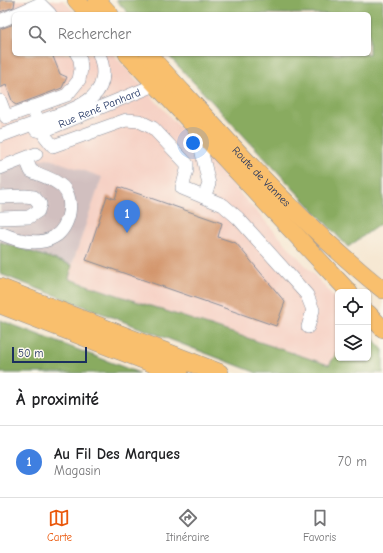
<!DOCTYPE html>
<html lang="fr">
<head>
<meta charset="utf-8">
<style>
	body { margin:0; font-family:"Comic Neue",sans-serif; background:#f2f2f2; color:#202124 }
	.controls { position:absolute; right:12px; bottom:12px; display:grid; overflow:hidden; border-radius:6px; box-shadow:0 1px 3px #0004 }
	.controls button { width:36px; height:36px; display:grid; place-items:center; padding:0; border:0; border-bottom:1px solid #e0e0e0; background:#fff; color:#202124; font:20px sans-serif }
	.scale { position:absolute; left:12px; bottom:10px; width:75px; box-sizing:border-box; padding-left:4px; border:2px solid #1b2f5e; border-top:0; font-size:11px; line-height:14px; white-space:nowrap; color:#1b2f5e; -webkit-text-stroke:3px #fbf7ec; paint-order:stroke }
	.you { position:absolute; left:193px; top:143px; width:14px; height:14px; margin:-10px; border:3px solid #fff; border-radius:50%; background:#1a73e8; box-shadow:0 0 0 6px #1a73e833 }
	.badge { display:grid; place-items:center; width:26px; height:26px; border-radius:50%; background:#ea580c; color:#fff; font-size:13px; font-weight:700 }
	.pin { position:absolute; translate:-50% -33px; filter:drop-shadow(0 1px 2px #0008) }
	.pin::after { content:''; position:absolute; top:21px; width:14px; height:12px; background:inherit; clip-path:polygon(0 0,100% 0,50% 100%) }
	.list { margin:0; padding:0; list-style:none }
	h2 { display:flex; justify-content:space-between; align-items:center; height:52px; margin:0; padding:0 16px; font-size:17px }
	h2 small { font-size:13px; font-weight:400; color:#757577 }
	.list li { display:grid; grid-template-columns:26px 1fr auto; gap:12px; align-items:center; box-sizing:border-box; height:72px; padding:0 16px; border-top:1px solid #e0e0e0 }
	.list b { display:block; font-size:15px; white-space:nowrap }
	.list p { margin:0; font-size:13px; white-space:nowrap; color:#757577 }
	.list em { font-size:13px; font-style:normal; color:#757577 }
	.icon { flex:none; width:22px; height:22px; fill:none; stroke:currentColor; stroke-width:2; stroke-linecap:round; stroke-linejoin:round }
	.map { position:relative; flex:none; width:383px; height:373px; overflow:hidden }
	.search { position:absolute; background:#fff; box-shadow:0 1px 3px #0004; left:12px; right:12px; top:12px; height:44px; display:flex; align-items:center; gap:10px; box-sizing:border-box; padding:0 14px; border-radius:6px; color:#757577; font-size:15px }
	.sheet { height:124px; background:#fff }
	nav { display:flex; justify-content:space-around; align-items:center; box-sizing:border-box; height:56px; border-top:1px solid #e0e0e0; background:#fff; font-size:11px; color:#757577 }
	nav a { display:grid; justify-items:center; gap:2px }
	nav .on { color:#ea580c }
	.map>svg:first-child { display:block }
	.built { fill:#f6d1c5 }
	.industrial { fill:#d1bfbf }
	.forest { fill:#89ab60; stroke:#526d5f }
	.building { fill:#d3956c }
	.lines { fill:none; stroke-linecap:round; stroke-linejoin:round }
	.minor-casing { stroke:#888c98; stroke-width:14 }
	.major-casing { stroke:#888c98; stroke-width:18 }
	.highway-casing { stroke:#888c98; stroke-width:20 }
	.minor { stroke:#fff; stroke-width:13 }
	.major { stroke:#f9bf6d; stroke-width:17 }
	.highway { stroke:#f9bf6d; stroke-width:19 }
	.labels { text-anchor:middle; stroke-width:3; stroke-linejoin:round; paint-order:stroke }
	.street-label { font-size:11px; fill:#1b2f5e; stroke:#fbf7ec }
</style>
</head>
<body>
<div class="map">
<svg width="383" height="373" viewBox="0 0 383 373">
	<rect width="100%" height="100%" fill="#fbf7ec"/>
	<filter id="ink" filterUnits="userSpaceOnUse"><feTurbulence type="fractalNoise" baseFrequency=".025" numOctaves="2"/><feDisplacementMap in="SourceGraphic" scale="8" xChannelSelector="R" yChannelSelector="G"/><feConvolveMatrix kernelMatrix="1 2 1 2 8 2 1 2 1" color-interpolation-filters="sRGB"/></filter>
	<filter id="wash" filterUnits="userSpaceOnUse"><feTurbulence type="fractalNoise" baseFrequency=".012" numOctaves="4" result="noise"/><feDisplacementMap in="SourceGraphic" scale="16" xChannelSelector="R" yChannelSelector="G"/><feGaussianBlur stdDeviation="0.9" result="paint"/><feColorMatrix in="noise" values="0 0 0 0 0 0 0 0 0 0 0 0 0 0 0 0 0 1.4 0 .05"/><feComposite in="paint" operator="in"/></filter>
	<g filter="url(#wash)">
		<rect width="100%" height="100%" fill="#f6e8d3"/>
		<path class="built" d="M 0,0 L 63,0 L 76,14 L 14,14 L 14,54 L 113,54 L 338,301 L 338,351 L 330,366 L 69,279 L 72,265 L 102,177 L 0,169 Z"/>
		<path class="industrial" d="M 47,158 L 102,177 L 72,265 L 0,242 L 0,169 Z"/>
		<path class="forest" d="M 116,0 L 383,0 L 383,222 L 348,247 L 167,54 L 369,54 L 369,14 L 129,14 Z
			M 0,242 L 72,265 L 69,279 L 329,365 L 338,351 L 338,358 L 368,358 L 368,333 L 383,350 L 383,373 L 257,373 L 0,274 Z
			M 0,320 L 139,373 L 0,373 Z"/>
		<g id="blocks">
			<path class="building" d="M 0,0 L 15,0 L 14,7 L 0,12 Z
				M 14,24 L 14,54 L 52,54 L 60,74 L 67,77 L 62,88 L 16,105 L 13,103 L 6,85 L 0,88 L 0,29 Z
				M 119,187 L 222,223 L 218,237 L 236,243 L 285,302 L 276,326 L 86,260 L 107,196 L 115,199 Z"/>
		</g>
	</g>
	<g filter="url(#ink)">
		<use href="#blocks" fill-opacity="0" stroke="#888c98" stroke-width="1"/>
		<g class="lines">
			<g class="minor-casing">
				<g id="minor">
					<path d="M 17,14 L 40,4 L 50,14"/>
					<path d="M 0,21 L 14,15"/>
					<path d="M 0,101 L 6,117 L 67,95 L 79,80 L 81,69 L 80,59 L 77,54"/>
					<path d="M 32,107 L 45,136 L 53,146 L 126,120 L 139,121 L 153,128 L 187,164 L 187,170 L 182,188 L 223,205 L 238,218 L 307,295 L 313,310 L 308,327"/>
					<path id="s1" d="M 36,130 L 43,131 L 155,85"/>
					<path d="M 197,131 L 209,184 L 204,197"/>
					<path d="M 0,136 C 16,130 33,124 49,118 C 81,107 115,95 99,54"/>
					<path d="M 0,168 L 36,154"/>
					<path d="M 0,197 L 25,196 L 34,197 L 40,204 L 38,211 L 29,217 L 0,218"/>
					<path d="M 0,233 C 16,240 37,247 54,237 C 70,228 77,196 59,184 C 51,178 40,175 31,171 L 26,159"/>
				</g>
			</g>
			<g class="major-casing">
				<g id="major">
					<path d="M 76,0 L 89,14"/>
					<path d="M 97,0 L 110,14"/>
					<path d="M 127,54 L 349,292"/>
					<path id="s2" d="M 148,54 C 223,135 296,220 383,290"/>
					<path d="M 368,313 L 383,329"/>
				</g>
			</g>
			<g class="highway-casing">
				<path id="highway" d="M 0,288 L 219,373
					M 0,304 L 179,373"/>
			</g>
			<use href="#minor" class="minor"/>
			<use href="#major" class="major"/>
			<use href="#highway" class="highway"/>
		</g>
	</g>
	<g class="labels">
		<g class="street-label">
			<text dy="4" stroke="none"><textPath href="#s1" startOffset="68">Rue René Panhard</textPath></text>
			<text dy="4" stroke="none"><textPath href="#s2" startOffset="167">Route de Vannes</textPath></text>
		</g>
	</g>
</svg>
<div class="controls">
<button><svg class="icon" aria-label="locate" viewBox="0 0 24 24"><circle cx="12" cy="12" r="6"/><path d="M12 2v4M12 18v4M2 12h4M18 12h4"/></svg></button>
<button><svg class="icon" aria-label="layers" viewBox="0 0 24 24"><path d="M12 4l9 5-9 5-9-5zM3 14l9 5 9-5"/></svg></button>
</div>
<div class="scale">50 m</div>
<div class="you"></div>
<div class="pin badge" style="left:127px;top:233px;background:#3f7fe0">1</div>
<div class="search"><svg class="icon" aria-label="search" viewBox="0 0 24 24"><circle cx="10" cy="10" r="6"/><path d="M15 15l6 6"/></svg>Rechercher</div>
</div>
<section class="sheet">
<h2>À proximité<small></small></h2>
<ul class="list">
<li><span class="badge" style="background:#3f7fe0">1</span><div><b>Au Fil Des Marques</b><p>Magasin</p></div><em>70 m</em></li>
</ul>
</section>
<nav>
<a class="on"><svg class="icon" aria-label="map" viewBox="0 0 24 24"><path d="M3 6l6-2 6 2 6-2v14l-6 2-6-2-6 2zM9 4v14M15 6v14"/></svg>Carte</a>
<a><svg class="icon" aria-label="directions" viewBox="0 0 24 24"><path d="M12 3l9 9-9 9-9-9zM9 14v-3h6M13 9l2 2-2 2"/></svg>Itinéraire</a>
<a><svg class="icon" aria-label="saved" viewBox="0 0 24 24"><path d="M7 4h10v16l-5-4-5 4z"/></svg>Favoris</a>
</nav>
</body>
</html>
